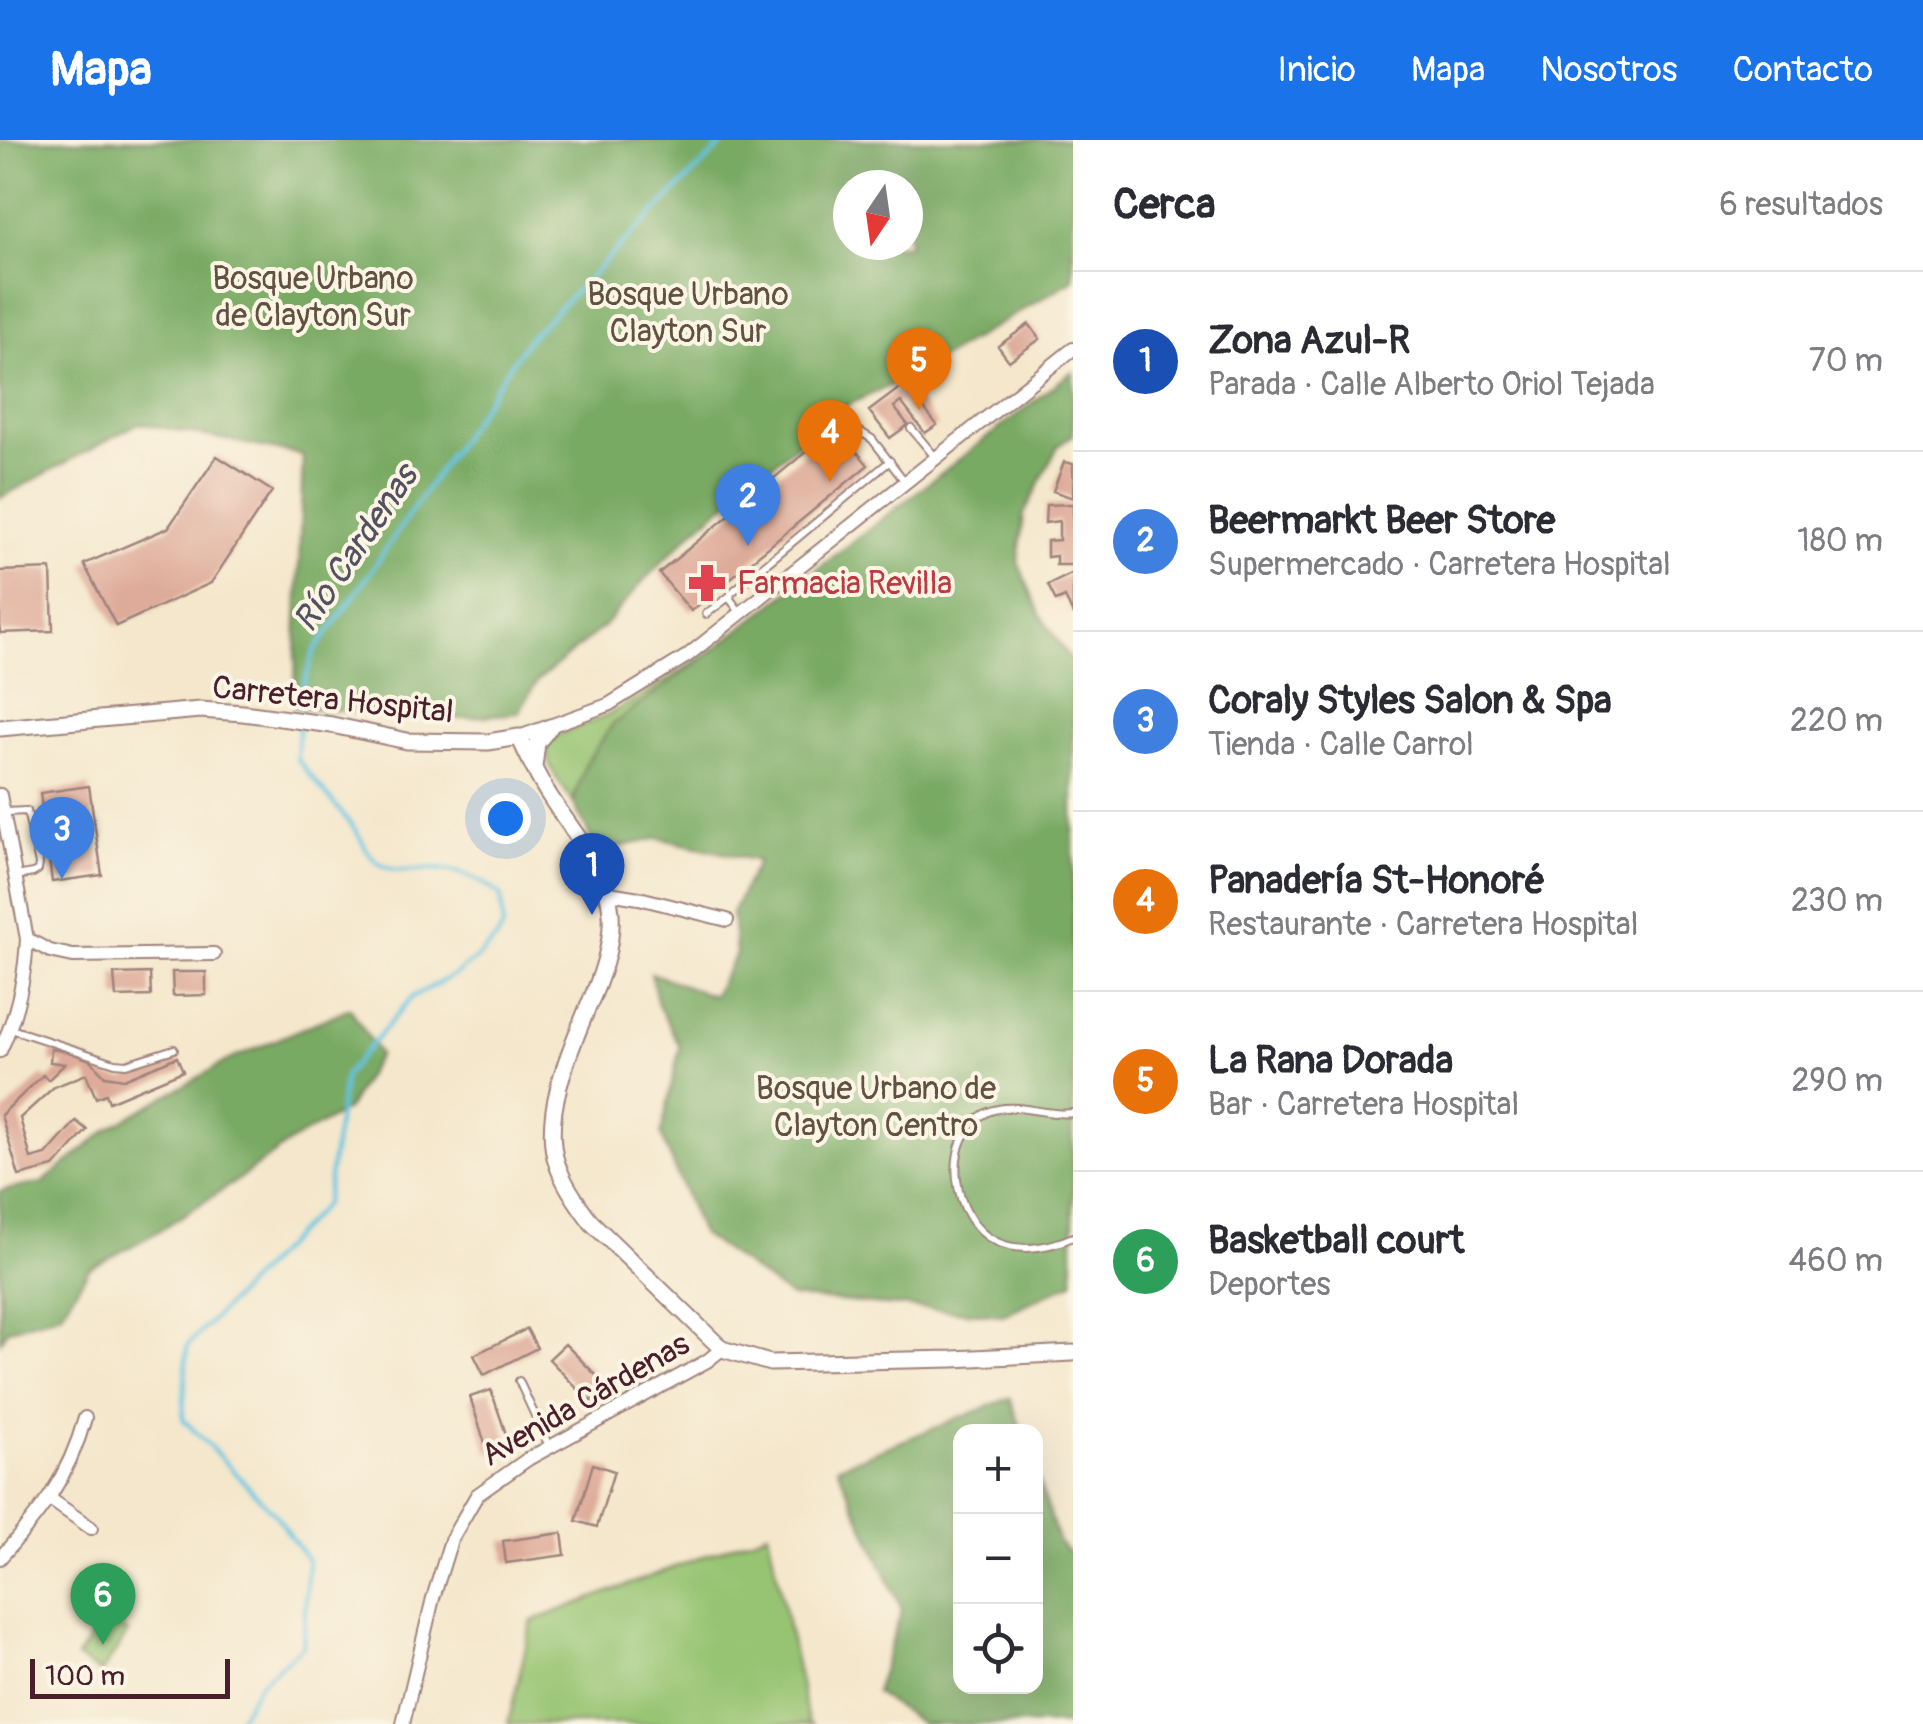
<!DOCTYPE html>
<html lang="es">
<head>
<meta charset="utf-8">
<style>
	body { margin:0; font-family:Pangolin,sans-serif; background:#f2f2f3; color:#2b2b33 }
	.controls { position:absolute; right:30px; bottom:30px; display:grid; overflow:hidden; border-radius:20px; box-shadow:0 10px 40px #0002 }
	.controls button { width:90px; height:90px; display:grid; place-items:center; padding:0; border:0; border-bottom:2px solid #e1e1e2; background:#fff; color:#2b2b33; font:50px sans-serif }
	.compass { position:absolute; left:833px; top:30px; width:90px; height:90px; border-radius:50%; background:#fff; box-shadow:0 10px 40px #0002; rotate:193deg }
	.scale { position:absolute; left:30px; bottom:25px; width:200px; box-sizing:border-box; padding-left:10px; border:5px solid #4a1f2b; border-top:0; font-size:28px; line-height:35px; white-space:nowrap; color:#4a1f2b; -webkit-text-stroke:8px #fcf5e5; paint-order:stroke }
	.you { position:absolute; left:505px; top:678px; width:35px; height:35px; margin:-25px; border:8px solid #fff; border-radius:50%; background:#1a73e8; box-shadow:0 0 0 15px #1a73e833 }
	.badge { display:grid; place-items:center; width:65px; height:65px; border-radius:50%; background:#1a73e8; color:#fff; font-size:32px; font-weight:700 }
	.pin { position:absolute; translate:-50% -82px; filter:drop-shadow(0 2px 5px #0008) }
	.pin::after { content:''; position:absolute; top:52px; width:35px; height:30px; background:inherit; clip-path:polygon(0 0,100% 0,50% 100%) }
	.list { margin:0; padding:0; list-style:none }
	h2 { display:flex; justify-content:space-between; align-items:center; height:130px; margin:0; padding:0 40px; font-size:42px }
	h2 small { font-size:32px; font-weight:400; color:#7c7c81 }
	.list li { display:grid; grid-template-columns:65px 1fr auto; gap:30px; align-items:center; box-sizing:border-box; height:180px; padding:0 40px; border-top:2px solid #e1e1e2 }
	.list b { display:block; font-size:38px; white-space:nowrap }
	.list p { margin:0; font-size:32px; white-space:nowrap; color:#7c7c81 }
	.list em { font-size:32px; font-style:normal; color:#7c7c81 }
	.icon { flex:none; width:55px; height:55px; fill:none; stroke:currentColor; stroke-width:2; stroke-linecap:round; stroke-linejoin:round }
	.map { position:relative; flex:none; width:1073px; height:1584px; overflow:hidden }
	header { display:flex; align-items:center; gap:60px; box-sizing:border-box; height:140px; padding:0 50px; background:#1a73e8; color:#fff }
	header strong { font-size:48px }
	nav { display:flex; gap:55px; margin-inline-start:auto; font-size:35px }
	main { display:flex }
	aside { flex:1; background:#fff }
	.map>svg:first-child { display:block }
	.green { fill:#97c472; stroke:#70724e; stroke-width:2.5 }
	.forest { fill:#79aa64; stroke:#626448; stroke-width:2.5; fill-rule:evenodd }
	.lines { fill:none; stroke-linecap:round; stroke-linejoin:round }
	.stream { stroke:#64c5e2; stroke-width:4 }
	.building { fill:#deaa99 }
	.service-casing { stroke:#9f837c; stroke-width:10 }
	.minor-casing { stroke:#9f837c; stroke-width:16 }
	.tertiary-casing { stroke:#9f837c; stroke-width:19 }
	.service { stroke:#fff; stroke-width:6 }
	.minor { stroke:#fff; stroke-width:12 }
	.tertiary { stroke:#fff; stroke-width:15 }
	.labels { text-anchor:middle; stroke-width:8; stroke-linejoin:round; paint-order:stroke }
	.park-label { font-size:32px; fill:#615140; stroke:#fcf5e5 }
	.health-label { font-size:32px; fill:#be3a42; stroke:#fcf5e5; text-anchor:start }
	.street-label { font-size:32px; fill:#4a1f2b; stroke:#fcf5e5 }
	.water-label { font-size:35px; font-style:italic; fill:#525162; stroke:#fcf5e5 }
</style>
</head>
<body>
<header>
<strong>Mapa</strong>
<nav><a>Inicio</a><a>Mapa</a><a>Nosotros</a><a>Contacto</a></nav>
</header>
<main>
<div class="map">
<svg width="1073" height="1584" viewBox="0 0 1073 1584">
	<rect width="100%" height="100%" fill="#fcf5e5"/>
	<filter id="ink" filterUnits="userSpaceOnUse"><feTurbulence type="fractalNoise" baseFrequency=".01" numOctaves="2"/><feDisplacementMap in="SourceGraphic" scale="20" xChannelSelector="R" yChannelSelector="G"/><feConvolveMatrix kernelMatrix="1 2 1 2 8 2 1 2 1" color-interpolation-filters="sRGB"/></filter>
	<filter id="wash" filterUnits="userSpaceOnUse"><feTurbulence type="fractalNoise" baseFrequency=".0048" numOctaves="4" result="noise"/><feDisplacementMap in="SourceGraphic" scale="40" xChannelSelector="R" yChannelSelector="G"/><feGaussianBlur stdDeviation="2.25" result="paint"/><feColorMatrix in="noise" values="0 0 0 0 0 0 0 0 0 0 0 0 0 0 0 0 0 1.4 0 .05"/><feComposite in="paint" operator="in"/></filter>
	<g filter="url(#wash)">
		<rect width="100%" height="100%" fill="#f4e7cc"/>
		<path class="green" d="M 716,507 L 586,623 L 573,662 C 561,643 536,618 552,597 L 601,578 L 640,557 Z
			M 768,1392 L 808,1581 L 812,1584 L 508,1584 L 532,1481 Z
			M 105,1477 L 128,1493 L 101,1533 L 77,1518 Z"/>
		<path class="forest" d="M 0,0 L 1073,0 L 1073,140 L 911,236 L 839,269 L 692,392 L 647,437 L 604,486 L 537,541 L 518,573 L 452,579 L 294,567 L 303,315 L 139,283 L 0,358 ZM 908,45 L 908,105 L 848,105 L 848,45 Z
			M 1073,231 L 1073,295 L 1058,306 L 1024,374 L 1018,422 L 1040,474 L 1073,524 L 1073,1142 L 1003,1175 L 791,1157 L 701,1094 L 661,995 L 680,906 L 658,865 L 651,833 L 713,856 L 736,814 L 732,773 L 758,721 L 658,698 L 598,712 L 573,662 L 586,623 L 613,584 L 699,521 Z
			M 350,868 L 379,914 L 347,969 L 290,1002 L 232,1044 L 152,1095 L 89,1129 L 61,1173 L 7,1190 L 0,1202 L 0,1051 L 42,1043 L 110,988 L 229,920 Z
			M 1010,1258 L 1022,1291 L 961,1292 L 961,1546 L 1036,1546 L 1036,1333 L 1059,1403 L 1073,1416 L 1073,1584 L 922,1584 L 875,1552 L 902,1470 L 837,1327 Z"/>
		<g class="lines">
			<path class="stream" d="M 300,575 L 301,553 L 314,512 L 357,452 L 527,200 L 727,0
				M 235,1584 L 260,1543 L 303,1506 L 308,1421 L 275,1374 L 183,1279 L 187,1206 L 325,1064 L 345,935 L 412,857 L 454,835 L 476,819 L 497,798 L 503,787 L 501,756 C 479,738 458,729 430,729 C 415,730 398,733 384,726 C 368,719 365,704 356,691 C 337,666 316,643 297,619 L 299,585"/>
		</g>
		<g id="blocks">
			<path class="building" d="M 1029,184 L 1040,199 L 1009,221 L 998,206 Z
				M 905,244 L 937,285 L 925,293 L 901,262 L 894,267 L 908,285 L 890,298 L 869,271 Z
				M 836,287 L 868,325 L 691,471 L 659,433 Z
				M 217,316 L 272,351 L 211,443 L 116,486 L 84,424 L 168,388 Z
				M 1064,322 L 1073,324 L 1073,358 L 1053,351 Z
				M 1073,364 L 1073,425 L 1056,425 L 1056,416 L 1047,417 L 1047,401 L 1059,400 L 1059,381 L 1045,383 L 1046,365 Z
				M 51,429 L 53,491 L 0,493 L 0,431 Z
				M 1073,433 L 1073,475 L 1065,457 L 1056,461 L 1048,445 Z
				M 89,646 L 102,735 L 52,742 L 40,653 Z
				M 172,832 L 206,832 L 206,855 L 173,856 Z
				M 150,833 L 151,856 L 116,857 L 114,834 Z
				M 51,909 L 69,912 L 90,920 L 105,936 L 124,939 L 177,917 L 183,931 L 109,962 L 106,954 L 96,958 L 86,934 L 54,947 L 20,978 L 31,1019 L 46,1015 L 76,981 L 87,990 L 54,1027 L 19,1036 L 1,975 L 43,935 L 48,940 L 65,924 L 50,922 Z
				M 527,1189 L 537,1208 L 484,1235 L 474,1215 Z
				M 565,1204 L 607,1246 L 590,1262 L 549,1219 Z
				M 491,1250 L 510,1306 L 488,1313 L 470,1257 Z
				M 593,1324 L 614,1331 L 597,1387 L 576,1381 Z
				M 562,1393 L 565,1415 L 506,1423 L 503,1401 Z"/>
		</g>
	</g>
	<g filter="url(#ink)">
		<use href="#blocks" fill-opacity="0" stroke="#9f837c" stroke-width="2.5"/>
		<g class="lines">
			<g class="service-casing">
				<path id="service" d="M 911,288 L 936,318
					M 844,297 L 859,291 L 872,299 L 906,343
					M 740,472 L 730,459 L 731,453 L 890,321
					M 706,474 L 730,456
					M 4,672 L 27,671 L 39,724 L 38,730 L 33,733 L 16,736
					M 11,889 L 115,923 L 126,924 L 174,909
					M 1073,973 C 1045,977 1015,960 988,972 C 939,995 951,1082 997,1102 C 1021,1113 1050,1107 1073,1097
					M 519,1241 L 549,1306"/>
			</g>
			<g class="minor-casing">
				<path id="minor" d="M 519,597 L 608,565 L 687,516 L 1073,209
					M 0,655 L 27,799 C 25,839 17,875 0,911
					M 609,753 L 639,758 L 727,780
					M 27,799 L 50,811 L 73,816 L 214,814
					M 50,1359 L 91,1388
					M 0,1418 C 41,1372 68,1339 85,1278
					M 403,1584 L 433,1458 L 451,1400 L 477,1355 L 528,1319 L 707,1221 L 722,1209"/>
			</g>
			<g class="tertiary-casing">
				<path id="tertiary" d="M 0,588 L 200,570 L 243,573 L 332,585 L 407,601 L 488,602 L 519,597 C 529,618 538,639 551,658 C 573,693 608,730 611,773 C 613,806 601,839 587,869 C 569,912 541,977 557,1024 C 564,1045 579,1066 592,1083 L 722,1209 L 770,1223 L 953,1219 L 1073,1213
					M 534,627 L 537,603 L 550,587"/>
			</g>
			<use href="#service" class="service"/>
			<use href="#minor" class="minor"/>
			<use href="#tertiary" class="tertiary"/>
		</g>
	</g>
	<defs>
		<g id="pharmacy-bare" transform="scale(3)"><path d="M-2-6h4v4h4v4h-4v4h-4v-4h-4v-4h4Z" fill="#e0444e" stroke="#fcf5e5" stroke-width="2.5" paint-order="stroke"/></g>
	</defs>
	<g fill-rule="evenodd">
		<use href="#pharmacy-bare" x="707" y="443"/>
	</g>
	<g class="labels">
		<g class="park-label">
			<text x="313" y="149">Bosque Urbano<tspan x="313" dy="37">de Clayton Sur</tspan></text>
			<text x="688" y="165">Bosque Urbano<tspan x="688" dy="37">Clayton Sur</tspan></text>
			<text x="876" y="959">Bosque Urbano de<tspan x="876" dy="37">Clayton Centro</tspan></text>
		</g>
		<g class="health-label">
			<text x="737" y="454">Farmacia Revilla</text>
		</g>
		<g class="street-label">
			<text transform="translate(333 559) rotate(6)" y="11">Carretera Hospital</text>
			<text transform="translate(585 1259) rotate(-30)" y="11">Avenida Cárdenas</text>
		</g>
		<g class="water-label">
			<text transform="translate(355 408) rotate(-56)" y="12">Río Cardenas</text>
		</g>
	</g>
</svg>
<div class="controls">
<button>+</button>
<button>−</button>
<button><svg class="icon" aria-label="locate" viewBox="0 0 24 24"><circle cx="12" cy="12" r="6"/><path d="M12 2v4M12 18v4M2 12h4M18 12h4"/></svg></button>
</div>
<svg class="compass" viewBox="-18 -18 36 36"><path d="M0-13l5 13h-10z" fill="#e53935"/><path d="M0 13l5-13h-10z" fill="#7c7c81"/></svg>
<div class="scale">100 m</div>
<div class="you"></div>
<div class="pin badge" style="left:592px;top:775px;background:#1a4fb4">1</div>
<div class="pin badge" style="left:748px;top:406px;background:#3f7fe0">2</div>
<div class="pin badge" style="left:62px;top:739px;background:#3f7fe0">3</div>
<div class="pin badge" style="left:830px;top:342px;background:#e8710a">4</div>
<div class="pin badge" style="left:919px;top:270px;background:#e8710a">5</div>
<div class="pin badge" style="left:103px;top:1505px;background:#2e9e5b">6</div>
</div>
<aside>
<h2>Cerca<small>6 resultados</small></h2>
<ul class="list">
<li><span class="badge" style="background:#1a4fb4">1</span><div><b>Zona Azul-R</b><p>Parada · Calle Alberto Oriol Tejada</p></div><em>70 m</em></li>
<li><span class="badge" style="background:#3f7fe0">2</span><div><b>Beermarkt Beer Store</b><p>Supermercado · Carretera Hospital</p></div><em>180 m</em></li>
<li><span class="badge" style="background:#3f7fe0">3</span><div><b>Coraly Styles Salon &amp; Spa</b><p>Tienda · Calle Carrol</p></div><em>220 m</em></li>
<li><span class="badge" style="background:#e8710a">4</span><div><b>Panadería St-Honoré</b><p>Restaurante · Carretera Hospital</p></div><em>230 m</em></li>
<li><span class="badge" style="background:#e8710a">5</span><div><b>La Rana Dorada</b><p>Bar · Carretera Hospital</p></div><em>290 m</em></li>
<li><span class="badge" style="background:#2e9e5b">6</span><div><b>Basketball court</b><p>Deportes</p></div><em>460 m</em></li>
</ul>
</aside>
</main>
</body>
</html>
